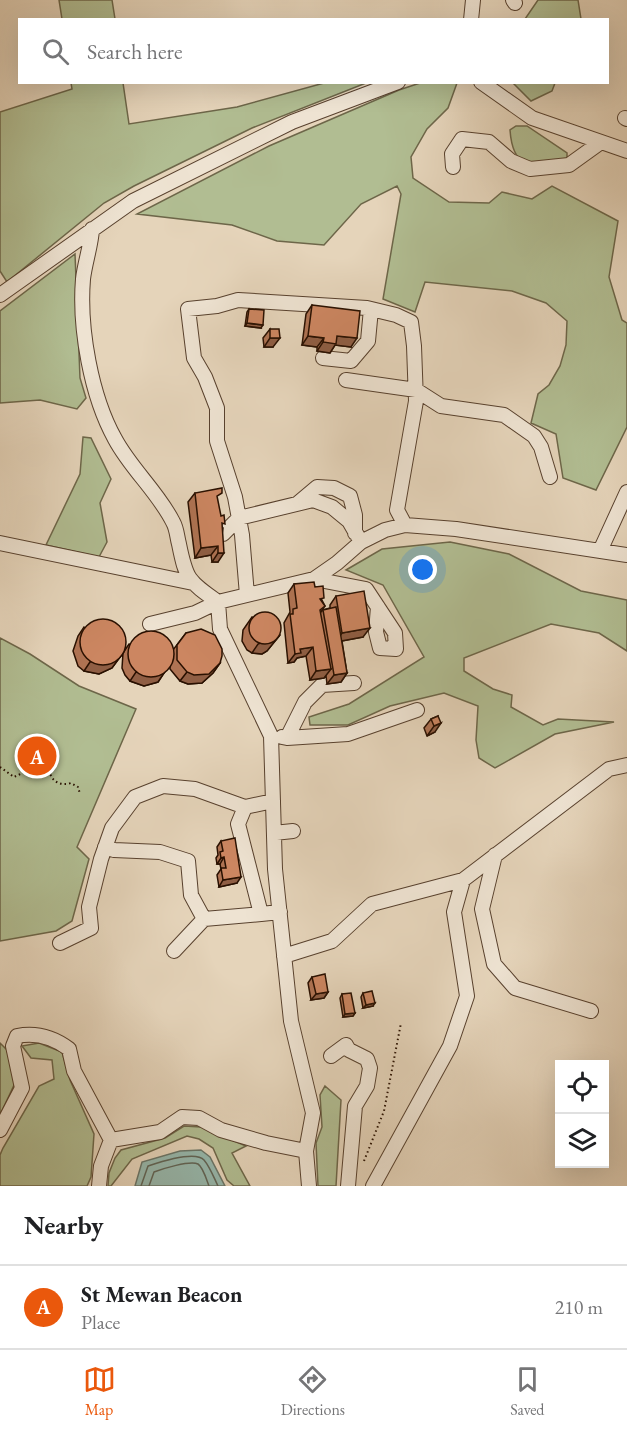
<!DOCTYPE html>
<html lang="en">
<head>
<meta charset="utf-8">
<style>
	body { margin:0; font-family:"EB Garamond",serif; background:#f6f6f6; color:#202124 }
	.controls { position:absolute; right:18px; bottom:18px; display:grid; overflow:hidden; border-radius:0px; box-shadow:0 6px 24px #0002 }
	.controls button { width:54px; height:54px; display:grid; place-items:center; padding:0; border:0; border-bottom:2px solid #e0e0e0; background:#fff; color:#202124; font:30px sans-serif }
	.you { position:absolute; left:423px; top:570px; width:21px; height:21px; margin:-15px; border:4px solid #fff; border-radius:50%; background:#1a73e8; box-shadow:0 0 0 9px #1a73e833 }
	.badge { display:grid; place-items:center; width:39px; height:39px; border-radius:50%; background:#ea580c; color:#fff; font-size:20px; font-weight:700 }
	.pin { position:absolute; translate:-50% -50%; border:3px solid #fff; box-shadow:0 2px 6px #0006 }
	.list { margin:0; padding:0; list-style:none }
	h2 { display:flex; justify-content:space-between; align-items:center; height:78px; margin:0; padding:0 24px; font-size:26px }
	h2 small { font-size:20px; font-weight:400; color:#757577 }
	.list li { display:grid; grid-template-columns:39px 1fr auto; gap:18px; align-items:center; box-sizing:border-box; height:84px; padding:0 24px; border-top:2px solid #e0e0e0 }
	.list b { display:block; font-size:22px; white-space:nowrap }
	.list p { margin:0; font-size:20px; white-space:nowrap; color:#757577 }
	.list em { font-size:20px; font-style:normal; color:#757577 }
	.icon { flex:none; width:33px; height:33px; fill:none; stroke:currentColor; stroke-width:2; stroke-linecap:round; stroke-linejoin:round }
	.map { position:relative; flex:none; width:627px; height:1186px; overflow:hidden }
	.search { position:absolute; background:#fff; box-shadow:0 6px 24px #0002; left:18px; right:18px; top:18px; height:66px; display:flex; align-items:center; gap:15px; box-sizing:border-box; padding:0 21px; border-radius:0px; color:#757577; font-size:22px }
	.sheet { height:162px; background:#fff }
	nav { display:flex; justify-content:space-around; align-items:center; box-sizing:border-box; height:84px; border-top:2px solid #e0e0e0; background:#fff; font-size:16px; color:#757577 }
	nav a { display:grid; justify-items:center; gap:3px }
	nav .on { color:#ea580c }
	.map>svg:first-child { display:block }
	.green { fill:#b1bd92; stroke:#6d6649; stroke-width:1.5 }
	.water { fill:#96b8ad; stroke:#6a7568; stroke-width:1.5 }
	.lines { fill:none; stroke-linecap:round; stroke-linejoin:round }
	.shore { stroke:#606456; stroke-width:1.5 }
	.minor-casing { stroke:#58412e; stroke-width:16 }
	.path { stroke:#291000; stroke-width:2; stroke-dasharray:1.5 3; stroke-linecap:butt }
	.minor { stroke:#eee3d2; stroke-width:14 }
	.wall { fill:#af7353; stroke:#291000; stroke-width:1.5 }
	.shaded-wall { fill:#8f5e44; stroke:#291000; stroke-width:1.5 }
	.building { fill:#cc8661; stroke:#291000; stroke-width:1.5 }
</style>
</head>
<body>
<div class="map">
<svg width="627" height="1186" viewBox="0 0 627 1186">
	<rect width="100%" height="100%" fill="#e5d4ba"/>
	<filter id="stains"><feTurbulence type="fractalNoise" baseFrequency=".00333" numOctaves="4"/><feColorMatrix values="0 0 0 0 .2 0 0 0 0 .09 0 0 0 0 .02 0 0 0 .5 -.17"/></filter>
	<radialGradient id="worn" r=".72"><stop offset=".6" stop-color="#630" stop-opacity="0"/><stop offset="1" stop-color="#630" stop-opacity=".3"/></radialGradient>
	<path class="green" d="M 59,0 L 112,0 L 115,19 L 62,19 Z
		M 538,0 L 578,0 L 581,19 L 525,19 Z
		M 71,83 L 123,83 L 129,124 L 237,107 L 324,83 L 366,83 L 252,128 L 134,186 L 104,203 L 7,282 L 0,271 L 0,112 L 72,89 Z
		M 420,83 L 457,83 L 448,108 L 427,129 L 411,157 L 413,178 L 449,202 L 489,203 L 502,192 L 532,199 L 552,186 L 618,221 L 609,277 L 622,320 L 627,323 L 627,427 L 596,490 L 563,478 L 556,434 L 531,423 L 538,394 L 549,385 L 560,366 L 566,345 L 567,321 L 546,303 L 512,291 L 425,282 L 415,312 L 383,299 L 401,194 L 397,186 L 361,204 L 324,245 L 277,241 L 232,225 L 137,214 L 269,146 L 399,90 Z
		M 513,83 L 555,83 L 552,91 L 531,101 Z
		M 516,126 L 527,126 L 567,153 L 567,160 C 534,166 513,173 510,130 Z
		M 75,254 L 80,378 L 86,398 L 77,409 L 40,400 L 0,403 L 0,311 Z
		M 83,437 L 91,438 L 111,479 L 100,503 L 107,542 L 99,557 L 46,545 L 80,474 Z
		M 450,542 L 509,554 L 581,591 L 627,600 L 627,651 L 599,633 L 551,624 L 464,658 L 464,671 L 493,689 L 512,695 L 511,707 L 543,725 L 558,719 L 614,722 L 555,734 L 495,768 L 479,758 L 476,740 L 478,706 L 444,693 L 390,706 L 348,725 L 310,725 L 309,717 L 349,704 L 424,657 L 383,585 L 346,570 L 382,549 Z
		M 0,638 L 30,654 L 79,686 L 136,709 L 77,847 L 89,859 L 72,921 L 56,931 L 0,941 Z
		M 0,1043 L 7,1050 L 15,1083 L 0,1115 Z
		M 39,1043 L 62,1052 L 70,1080 L 94,1134 L 91,1177 L 87,1186 L 0,1186 L 0,1155 L 3,1148 L 39,1086 L 54,1079 L 52,1060 L 31,1058 L 22,1046 Z
		M 325,1086 L 341,1100 L 336,1186 L 318,1186 L 316,1143 L 322,1127 L 320,1095 Z
		M 184,1126 L 201,1127 L 246,1146 L 232,1153 L 250,1186 L 234,1186 L 227,1180 L 213,1148 L 199,1139 L 187,1136 L 132,1159 L 111,1186 L 108,1186 L 109,1173 L 115,1158 L 121,1150 L 165,1138 Z"/>
	<path class="water" d="M 201,1150 L 210,1157 L 225,1186 L 135,1186 L 142,1162 L 180,1151 Z"/>
	<g class="lines">
		<path class="shore" d="M 141,1186 L 148,1166 C 160,1162 195,1150 204,1160 C 210,1167 214,1178 218,1186
			M 149,1186 L 154,1172 C 162,1169 190,1160 198,1164 C 203,1167 207,1181 209,1186"/>
		<g class="minor-casing">
			<path id="minor" d="M 513,0 L 515,3
				M 471,20 L 473,0
				M 481,82 L 532,118 L 627,151
				M 625,118 L 627,119
				M 453,167 L 452,154 L 462,139 L 489,142 L 511,161 L 530,169 L 569,165 L 601,142
				M 92,229 C 91,246 85,262 83,279 C 79,328 91,396 115,439 C 131,469 158,492 173,522 C 177,529 177,537 179,544 C 186,579 188,581 218,602 L 314,579 L 337,563 L 361,542 L 385,530 L 405,525 L 456,529 L 627,555
				M 0,295 L 133,201 L 292,122 L 398,82
				M 323,358 L 351,361 L 368,341 L 371,309
				M 346,380 L 416,390 L 441,406 L 504,415 L 534,436 L 541,447 L 550,477
				M 298,503 L 317,487 L 334,488 L 350,496 L 355,515 L 355,533
				M 223,534 L 239,518 L 313,500 L 332,507 L 349,521 L 361,542
				M 0,543 L 193,583
				M 600,551 L 627,492
				M 314,579 L 366,589 L 395,633 L 396,649 L 380,648 L 376,632 L 378,607
				M 247,595 L 242,535 L 235,497 L 217,441 L 217,408 L 205,377 L 194,358 L 188,309 L 217,306 L 238,300 L 367,308 L 396,315 L 411,322 L 414,346 L 416,401 L 397,510 L 405,525
				M 150,624 L 195,613 L 218,602 L 220,629 L 271,736 L 275,869 L 291,1021 L 313,1113 L 306,1151 L 309,1186
				M 282,737 L 287,738 L 305,702 L 322,685 L 354,683
				M 287,738 L 348,734 L 417,710
				M 245,807 L 238,824 L 261,914 L 280,912
				M 274,833 L 293,831
				M 105,847 L 114,850 L 160,852 L 188,861 L 191,895 L 204,919
				M 495,855 L 482,909 L 494,964 L 515,988 L 591,1011
				M 60,943 L 91,928 L 89,907 L 101,859 L 112,828 L 135,797 L 163,786 L 195,789 L 245,807 L 273,801
				M 174,951 L 204,919 L 261,914
				M 284,956 L 332,941 L 372,904 L 463,880
				M 331,1056 L 346,1045 L 349,1050 L 367,1059 L 370,1068 L 367,1086 L 355,1106 L 348,1186
				M 0,1130 L 22,1088 L 13,1046 L 17,1036 C 37,1032 53,1037 69,1049 L 74,1071 L 111,1140
				M 99,1186 L 101,1166 L 111,1140 L 160,1132 L 182,1117 L 199,1118 L 221,1130 L 266,1143 L 306,1151
				M 373,1186 L 450,1046 L 467,996 L 454,912 L 463,880 L 609,769 L 627,765"/>
		</g>
		<path class="path" d="M 0,767 L 14,777 L 33,768 L 36,764 L 49,769 C 51,782 60,786 71,783 L 78,787 L 80,794
			M 364,1161 L 384,1111 L 401,1023"/>
		<use href="#minor" class="minor"/>
	</g>
	<path class="wall" d="M 312,305 L 351,347 L 335,345 L 330,353 L 317,351 L 317,347 L 302,345 L 306,314 Z
		M 249,309 L 261,328 L 245,326 L 247,312 Z
		M 270,329 L 273,347 L 264,347 L 263,338 Z
		M 195,493 L 223,528 L 218,562 L 212,562 L 211,555 L 195,558 L 188,502 Z
		M 294,584 L 315,587 L 325,606 L 320,613 L 323,610 L 330,608 L 330,605 L 336,596 L 363,637 L 342,641 L 347,673 L 341,682 L 327,684 L 326,676 L 324,678 L 310,680 L 306,656 L 297,658 L 294,662 L 288,663 L 284,623 L 290,612 L 288,593 Z
		M 252,617 L 280,635 L 267,651 L 262,654 L 252,653 L 247,650 L 242,641 L 243,630 Z
		M 84,627 L 123,653 L 112,668 L 99,674 L 84,671 L 78,666 L 73,651 L 78,636 Z
		M 186,633 L 220,663 L 213,673 L 202,683 L 188,684 L 180,681 L 170,669 L 170,664 L 158,682 L 144,686 L 130,681 L 125,675 L 122,668 L 123,653 L 129,644 L 173,650 Z
		M 438,716 L 435,732 L 427,736 L 424,728 L 431,719 Z
		M 221,841 L 237,883 L 219,887 L 217,875 L 221,869 L 220,864 L 217,864 L 216,858 L 218,855 L 217,847 Z
		M 312,977 L 328,992 L 324,998 L 311,1000 L 308,983 Z
		M 363,993 L 373,1006 L 363,1008 L 361,997 Z
		M 342,994 L 355,1013 L 353,1016 L 343,1017 L 340,998 Z"/>
	<path class="shaded-wall" d="M 247,323 L 263,325 L 261,328 L 245,326 Z
		M 308,336 L 324,338 L 317,347 L 302,345 Z
		M 337,336 L 357,338 L 351,347 L 335,345 L 330,353 L 317,351 L 323,342 Z
		M 270,338 L 280,338 L 273,347 L 264,347 Z
		M 218,546 L 211,555 L 195,558 L 201,548 Z
		M 218,553 L 224,553 L 218,562 L 212,562 Z
		M 370,628 L 363,637 L 336,642 L 342,633 Z
		M 280,635 L 267,651 L 262,654 L 252,653 L 258,644 Z
		M 313,647 L 306,656 L 297,658 L 294,662 L 288,663 L 295,654 L 300,649 Z
		M 123,653 L 112,668 L 99,674 L 84,671 L 90,662 Z
		M 220,663 L 213,673 L 202,683 L 188,684 L 180,681 L 187,672 Z
		M 331,669 L 324,678 L 310,680 L 316,671 Z
		M 136,672 L 164,673 L 158,682 L 144,686 L 130,681 Z
		M 347,673 L 341,682 L 327,684 L 334,675 Z
		M 441,723 L 435,732 L 427,736 L 434,726 Z
		M 224,857 L 220,864 L 217,864 L 221,858 Z
		M 241,877 L 237,883 L 219,887 L 223,880 Z
		M 328,992 L 324,998 L 311,1000 L 316,994 Z
		M 375,1003 L 373,1006 L 363,1008 L 366,1005 Z
		M 355,1013 L 353,1016 L 343,1017 L 345,1014 Z"/>
	<path class="building" d="M 312,305 L 360,311 L 357,338 L 337,336 L 336,344 L 323,342 L 324,338 L 308,336 Z
		M 249,309 L 264,310 L 263,325 L 247,323 Z
		M 270,329 L 279,329 L 280,338 L 270,338 Z
		M 222,488 L 222,493 L 217,496 L 221,516 L 224,515 L 225,524 L 222,523 L 224,553 L 218,553 L 218,546 L 201,548 L 195,493 Z
		M 314,582 L 315,587 L 323,586 L 324,598 L 320,599 L 325,606 L 320,610 L 331,669 L 316,671 L 313,647 L 300,649 L 301,653 L 295,654 L 290,614 L 293,614 L 293,609 L 297,608 L 294,584 Z
		M 364,591 L 370,628 L 342,633 L 336,596 Z
		M 336,607 L 347,673 L 334,675 L 323,610 Z
		M249 628a16 16 0 1 1 32 0a16 16 0 1 1-32 0Z
		M80 642a23 23 0 1 1 46 0a23 23 0 1 1-46 0Z
		M 201,629 L 215,635 L 222,649 L 222,656 L 220,663 L 209,674 L 194,675 L 187,672 L 177,660 L 177,645 L 186,633 Z
		M128 654a23 23 0 1 1 46 0a23 23 0 1 1-46 0Z
		M 438,716 L 441,723 L 434,726 L 431,719 Z
		M 235,838 L 241,877 L 223,880 L 221,868 L 226,868 L 224,857 L 221,858 L 220,852 L 223,851 L 221,841 Z
		M 325,974 L 328,992 L 316,994 L 312,977 Z
		M 372,991 L 375,1003 L 366,1005 L 363,993 Z
		M 351,993 L 355,1013 L 345,1014 L 342,994 Z"/>
	<rect width="100%" height="100%" filter="url(#stains)"/>
	<rect width="100%" height="100%" fill="url(#worn)"/>
</svg>
<div class="controls">
<button><svg class="icon" aria-label="locate" viewBox="0 0 24 24"><circle cx="12" cy="12" r="6"/><path d="M12 2v4M12 18v4M2 12h4M18 12h4"/></svg></button>
<button><svg class="icon" aria-label="layers" viewBox="0 0 24 24"><path d="M12 4l9 5-9 5-9-5zM3 14l9 5 9-5"/></svg></button>
</div>
<div class="you"></div>
<div class="pin badge" style="left:37px;top:756px">A</div>
<div class="search"><svg class="icon" aria-label="search" viewBox="0 0 24 24"><circle cx="10" cy="10" r="6"/><path d="M15 15l6 6"/></svg>Search here</div>
</div>
<section class="sheet">
<h2>Nearby<small></small></h2>
<ul class="list">
<li><span class="badge">A</span><div><b>St Mewan Beacon</b><p>Place</p></div><em>210 m</em></li>
</ul>
</section>
<nav>
<a class="on"><svg class="icon" aria-label="map" viewBox="0 0 24 24"><path d="M3 6l6-2 6 2 6-2v14l-6 2-6-2-6 2zM9 4v14M15 6v14"/></svg>Map</a>
<a><svg class="icon" aria-label="directions" viewBox="0 0 24 24"><path d="M12 3l9 9-9 9-9-9zM9 14v-3h6M13 9l2 2-2 2"/></svg>Directions</a>
<a><svg class="icon" aria-label="saved" viewBox="0 0 24 24"><path d="M7 4h10v16l-5-4-5 4z"/></svg>Saved</a>
</nav>
</body>
</html>
